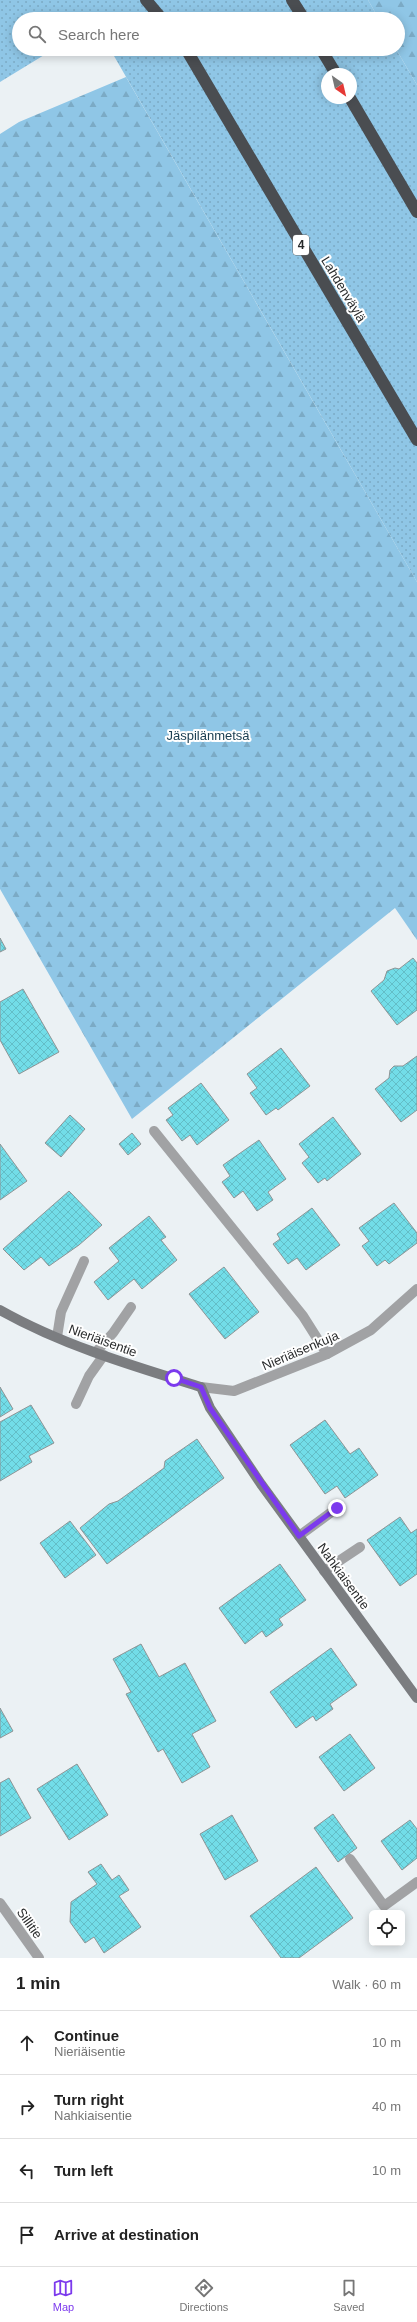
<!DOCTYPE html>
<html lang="en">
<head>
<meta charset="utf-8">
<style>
	body { margin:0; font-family:Helvetica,sans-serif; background:#f6f6f6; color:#222 }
	.controls { position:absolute; right:12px; bottom:12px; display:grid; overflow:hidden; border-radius:6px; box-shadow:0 2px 10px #0003 }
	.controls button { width:36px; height:36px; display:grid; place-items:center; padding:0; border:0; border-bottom:1px solid #e0e0e0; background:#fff; color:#222; font:20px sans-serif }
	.compass { position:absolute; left:321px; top:68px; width:36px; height:36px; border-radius:50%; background:#fff; box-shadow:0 2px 10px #0003; rotate:146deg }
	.stop { position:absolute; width:12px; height:12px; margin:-9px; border:3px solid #7c3aed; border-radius:50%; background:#fff }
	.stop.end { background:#7c3aed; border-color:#fff; box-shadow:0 1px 4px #0008 }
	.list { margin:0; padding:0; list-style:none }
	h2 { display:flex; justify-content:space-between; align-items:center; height:52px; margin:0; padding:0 16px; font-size:17px }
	h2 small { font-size:13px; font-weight:400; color:#767676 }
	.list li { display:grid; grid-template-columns:26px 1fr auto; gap:12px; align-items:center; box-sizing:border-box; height:64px; padding:0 16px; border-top:1px solid #e0e0e0 }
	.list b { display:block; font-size:15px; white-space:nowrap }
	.list p { margin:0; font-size:13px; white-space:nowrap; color:#767676 }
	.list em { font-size:13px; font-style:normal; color:#767676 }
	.icon { flex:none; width:22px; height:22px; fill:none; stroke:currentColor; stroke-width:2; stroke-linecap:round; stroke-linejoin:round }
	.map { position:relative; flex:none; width:417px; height:1958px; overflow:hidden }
	.search { position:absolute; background:#fff; box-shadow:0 2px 10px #0003; left:12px; right:12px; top:12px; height:44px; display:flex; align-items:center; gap:10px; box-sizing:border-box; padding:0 14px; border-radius:22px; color:#767676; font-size:15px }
	.sheet { height:308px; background:#fff }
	nav { display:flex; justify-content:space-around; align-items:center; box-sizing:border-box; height:56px; border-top:1px solid #e0e0e0; background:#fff; font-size:11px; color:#767676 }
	nav a { display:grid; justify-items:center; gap:2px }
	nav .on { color:#7c3aed }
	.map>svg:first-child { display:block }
	.grass { fill:url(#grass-dots); fill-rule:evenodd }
	.forest { fill:url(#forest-firs) }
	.building { fill:url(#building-cross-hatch); stroke:#8e9495 }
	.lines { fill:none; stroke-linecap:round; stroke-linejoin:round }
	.lane { stroke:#a1a2a4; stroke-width:10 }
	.street { stroke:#a1a2a4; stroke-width:10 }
	.secondary { stroke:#7b7d80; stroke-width:10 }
	.highway { stroke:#4a4d51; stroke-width:12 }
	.route { stroke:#7c3aed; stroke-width:5 }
	.labels { text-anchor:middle; stroke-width:4; stroke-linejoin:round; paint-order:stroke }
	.shield { fill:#fff; stroke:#686a6b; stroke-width:1 }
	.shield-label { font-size:12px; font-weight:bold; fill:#282a2b }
	.street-label { font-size:13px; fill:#282a2b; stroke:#fff }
	.park-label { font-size:13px; fill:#1d4053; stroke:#fff }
</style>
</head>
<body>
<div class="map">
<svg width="417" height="1958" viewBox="0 0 417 1958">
	<defs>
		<pattern id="grass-dots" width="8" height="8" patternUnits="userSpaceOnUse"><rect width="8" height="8" fill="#8fc6e6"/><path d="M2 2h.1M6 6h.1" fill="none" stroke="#7baac5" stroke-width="1.8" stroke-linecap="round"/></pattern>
		<pattern id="forest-firs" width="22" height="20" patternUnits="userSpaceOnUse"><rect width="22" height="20" fill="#8fc6e6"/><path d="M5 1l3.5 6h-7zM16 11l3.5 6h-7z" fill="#7baac5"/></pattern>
		<pattern id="building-cross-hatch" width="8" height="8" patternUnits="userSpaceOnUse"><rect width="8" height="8" fill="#72dde8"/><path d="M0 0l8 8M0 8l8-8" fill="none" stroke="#63bec7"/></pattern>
	</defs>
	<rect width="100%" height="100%" fill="#ebf1f4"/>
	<path class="grass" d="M 0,0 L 368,0 L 379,19 L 19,19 L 19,49 L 54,49 L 0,82 Z
		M 110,49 L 396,49 L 417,85 L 417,582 ZM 327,74 L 351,74 L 351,98 L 327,98 Z"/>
	<path class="forest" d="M 368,0 L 417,0 L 417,85 L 396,49 L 398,49 L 398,19 L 379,19 Z
		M 126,77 L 417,582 L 417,940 L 395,908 L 132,1119 L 0,889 L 0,134 L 19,122 Z"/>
	<path class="building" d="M 0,938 L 6,949 L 0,952 Z
		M 413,958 L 417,963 L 417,1010 L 397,1025 L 371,991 L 384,980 L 387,971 L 395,968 L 399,969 Z
		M 23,989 L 59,1052 L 19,1074 L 0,1040 L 0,1002 Z
		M 281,1048 L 310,1086 L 278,1110 L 276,1108 L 266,1115 L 250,1093 L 257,1088 L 247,1074 Z
		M 417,1056 L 417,1110 L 401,1122 L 375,1089 L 389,1078 L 390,1070 L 394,1066 L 403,1066 Z
		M 201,1083 L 229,1120 L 197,1145 L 190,1135 L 182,1141 L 166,1120 L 173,1115 L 168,1108 Z
		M 70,1115 L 85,1129 L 61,1157 L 45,1143 Z
		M 333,1117 L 361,1154 L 327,1181 L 325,1178 L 318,1183 L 302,1163 L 309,1157 L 299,1144 Z
		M 132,1133 L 141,1144 L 128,1155 L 119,1144 Z
		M 259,1140 L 286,1179 L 268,1192 L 273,1200 L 257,1211 L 243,1191 L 234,1198 L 222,1182 L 230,1176 L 223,1165 Z
		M 0,1144 L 27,1181 L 0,1200 Z
		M 69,1191 L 102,1225 L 79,1245 L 49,1266 L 41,1257 L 24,1270 L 3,1249 Z
		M 394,1203 L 417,1233 L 417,1243 L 389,1264 L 385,1260 L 377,1266 L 362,1246 L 369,1241 L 359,1228 Z
		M 312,1208 L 340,1245 L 306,1270 L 297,1258 L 288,1264 L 273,1244 L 280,1239 L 277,1234 Z
		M 149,1216 L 166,1237 L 161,1240 L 177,1260 L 142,1289 L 134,1279 L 108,1300 L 94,1282 L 119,1261 L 109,1248 Z
		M 224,1267 L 259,1312 L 225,1339 L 189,1294 Z
		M 0,1387 L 13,1409 L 0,1417 Z
		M 31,1405 L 54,1443 L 29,1456 L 32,1462 L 0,1481 L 0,1422 Z
		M 325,1420 L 350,1454 L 359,1448 L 378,1475 L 345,1498 L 337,1486 L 325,1494 L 290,1445 Z
		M 197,1439 L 224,1478 L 107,1564 L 80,1528 L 109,1504 L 118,1501 L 164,1468 L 165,1461 Z
		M 400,1517 L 411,1533 L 417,1529 L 417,1574 L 400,1586 L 367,1540 Z
		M 70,1521 L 96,1555 L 65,1578 L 40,1543 Z
		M 280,1564 L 306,1600 L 279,1619 L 283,1625 L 266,1637 L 262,1631 L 245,1644 L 219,1608 Z
		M 141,1644 L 159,1677 L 185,1663 L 216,1721 L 192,1734 L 210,1767 L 182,1783 L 163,1749 L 158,1752 L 126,1694 L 131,1692 L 113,1659 Z
		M 331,1648 L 357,1685 L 330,1704 L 333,1709 L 316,1721 L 313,1716 L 296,1728 L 270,1692 Z
		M 0,1708 L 13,1731 L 0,1738 Z
		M 350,1734 L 375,1768 L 344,1791 L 319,1757 Z
		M 77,1764 L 108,1815 L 69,1840 L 37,1789 Z
		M 9,1778 L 31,1818 L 0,1836 L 0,1783 Z
		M 333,1814 L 357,1848 L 338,1862 L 314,1828 Z
		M 232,1815 L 258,1861 L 225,1880 L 200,1834 Z
		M 410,1820 L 417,1829 L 417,1858 L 402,1870 L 381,1841 Z
		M 101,1864 L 112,1880 L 119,1875 L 129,1890 L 119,1896 L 141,1927 L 104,1953 L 94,1937 L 85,1943 L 70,1922 L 71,1902 L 97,1884 L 88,1872 Z
		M 316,1867 L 353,1918 L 299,1958 L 281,1958 L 250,1916 Z"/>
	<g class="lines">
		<path class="lane" d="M 154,1131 L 303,1316 L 327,1354
			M 57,1337 L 61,1312 L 84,1261
			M 96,1352 L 113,1333 L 131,1307
			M 76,1404 L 89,1376 L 104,1355
			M 299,1536 L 337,1508
			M 324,1571 L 360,1547
			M 350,1859 L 384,1906 L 417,1882"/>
		<path class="street" d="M 201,1387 L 234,1391 L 327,1354 L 371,1330 L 417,1289
			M 0,1903 L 39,1958"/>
		<path class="secondary" d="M 0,1310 C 62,1345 133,1366 201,1387 L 210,1408 L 261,1484 L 417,1698"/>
		<path class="highway" d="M 146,0 L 162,19
			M 292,0 L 304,19
			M 186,49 L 417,440
			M 321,49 L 336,74
			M 350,98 L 417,212"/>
	</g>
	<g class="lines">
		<path class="route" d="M 174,1378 L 201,1387 L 210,1408 L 299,1536 L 337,1508"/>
	</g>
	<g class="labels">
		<rect class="shield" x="293" y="235" width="16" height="20" rx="3"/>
		<g class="shield-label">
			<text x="301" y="249">4</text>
		</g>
		<g class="street-label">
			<text transform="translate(344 289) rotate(59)" y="5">Lahdenväylä</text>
			<text transform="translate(103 1340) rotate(20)" y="5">Nieriäisentie</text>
			<text transform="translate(300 1350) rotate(-23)" y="5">Nieriäisenkuja</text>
			<text transform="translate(344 1576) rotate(54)" y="5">Nahkiaisentie</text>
			<text transform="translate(30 1923) rotate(55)" y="5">Sillitie</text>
		</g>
		<g class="park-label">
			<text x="208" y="740">Jäspilänmetsä</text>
		</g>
	</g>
</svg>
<div class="controls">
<button><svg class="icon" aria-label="locate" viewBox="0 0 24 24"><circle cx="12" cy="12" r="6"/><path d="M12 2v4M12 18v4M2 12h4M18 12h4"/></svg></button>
</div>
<svg class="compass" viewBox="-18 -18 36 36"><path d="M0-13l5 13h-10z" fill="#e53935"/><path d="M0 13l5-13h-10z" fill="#767676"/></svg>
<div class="stop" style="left:174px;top:1378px"></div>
<div class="stop end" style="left:337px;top:1508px"></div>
<div class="search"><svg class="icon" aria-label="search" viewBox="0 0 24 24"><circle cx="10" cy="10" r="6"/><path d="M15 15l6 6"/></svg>Search here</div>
</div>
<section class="sheet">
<h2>1 min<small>Walk · 60 m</small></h2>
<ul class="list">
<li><svg class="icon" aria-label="ahead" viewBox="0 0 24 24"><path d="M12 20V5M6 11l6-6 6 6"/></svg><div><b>Continue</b><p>Nieriäisentie</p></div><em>10 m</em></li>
<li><svg class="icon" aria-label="right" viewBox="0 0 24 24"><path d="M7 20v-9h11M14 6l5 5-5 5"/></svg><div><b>Turn right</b><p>Nahkiaisentie</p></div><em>40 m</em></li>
<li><svg class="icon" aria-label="left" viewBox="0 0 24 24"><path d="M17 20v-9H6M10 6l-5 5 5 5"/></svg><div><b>Turn left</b></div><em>10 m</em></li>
<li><svg class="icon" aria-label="arrive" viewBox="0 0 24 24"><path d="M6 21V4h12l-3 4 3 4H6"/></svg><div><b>Arrive at destination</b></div></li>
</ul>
</section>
<nav>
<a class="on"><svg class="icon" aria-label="map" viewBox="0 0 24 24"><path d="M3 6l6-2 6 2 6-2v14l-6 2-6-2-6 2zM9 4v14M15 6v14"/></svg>Map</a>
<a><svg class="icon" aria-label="directions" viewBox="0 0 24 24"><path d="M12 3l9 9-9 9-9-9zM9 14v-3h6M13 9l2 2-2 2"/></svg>Directions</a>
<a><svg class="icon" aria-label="saved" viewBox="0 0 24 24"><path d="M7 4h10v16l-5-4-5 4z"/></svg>Saved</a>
</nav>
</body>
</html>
